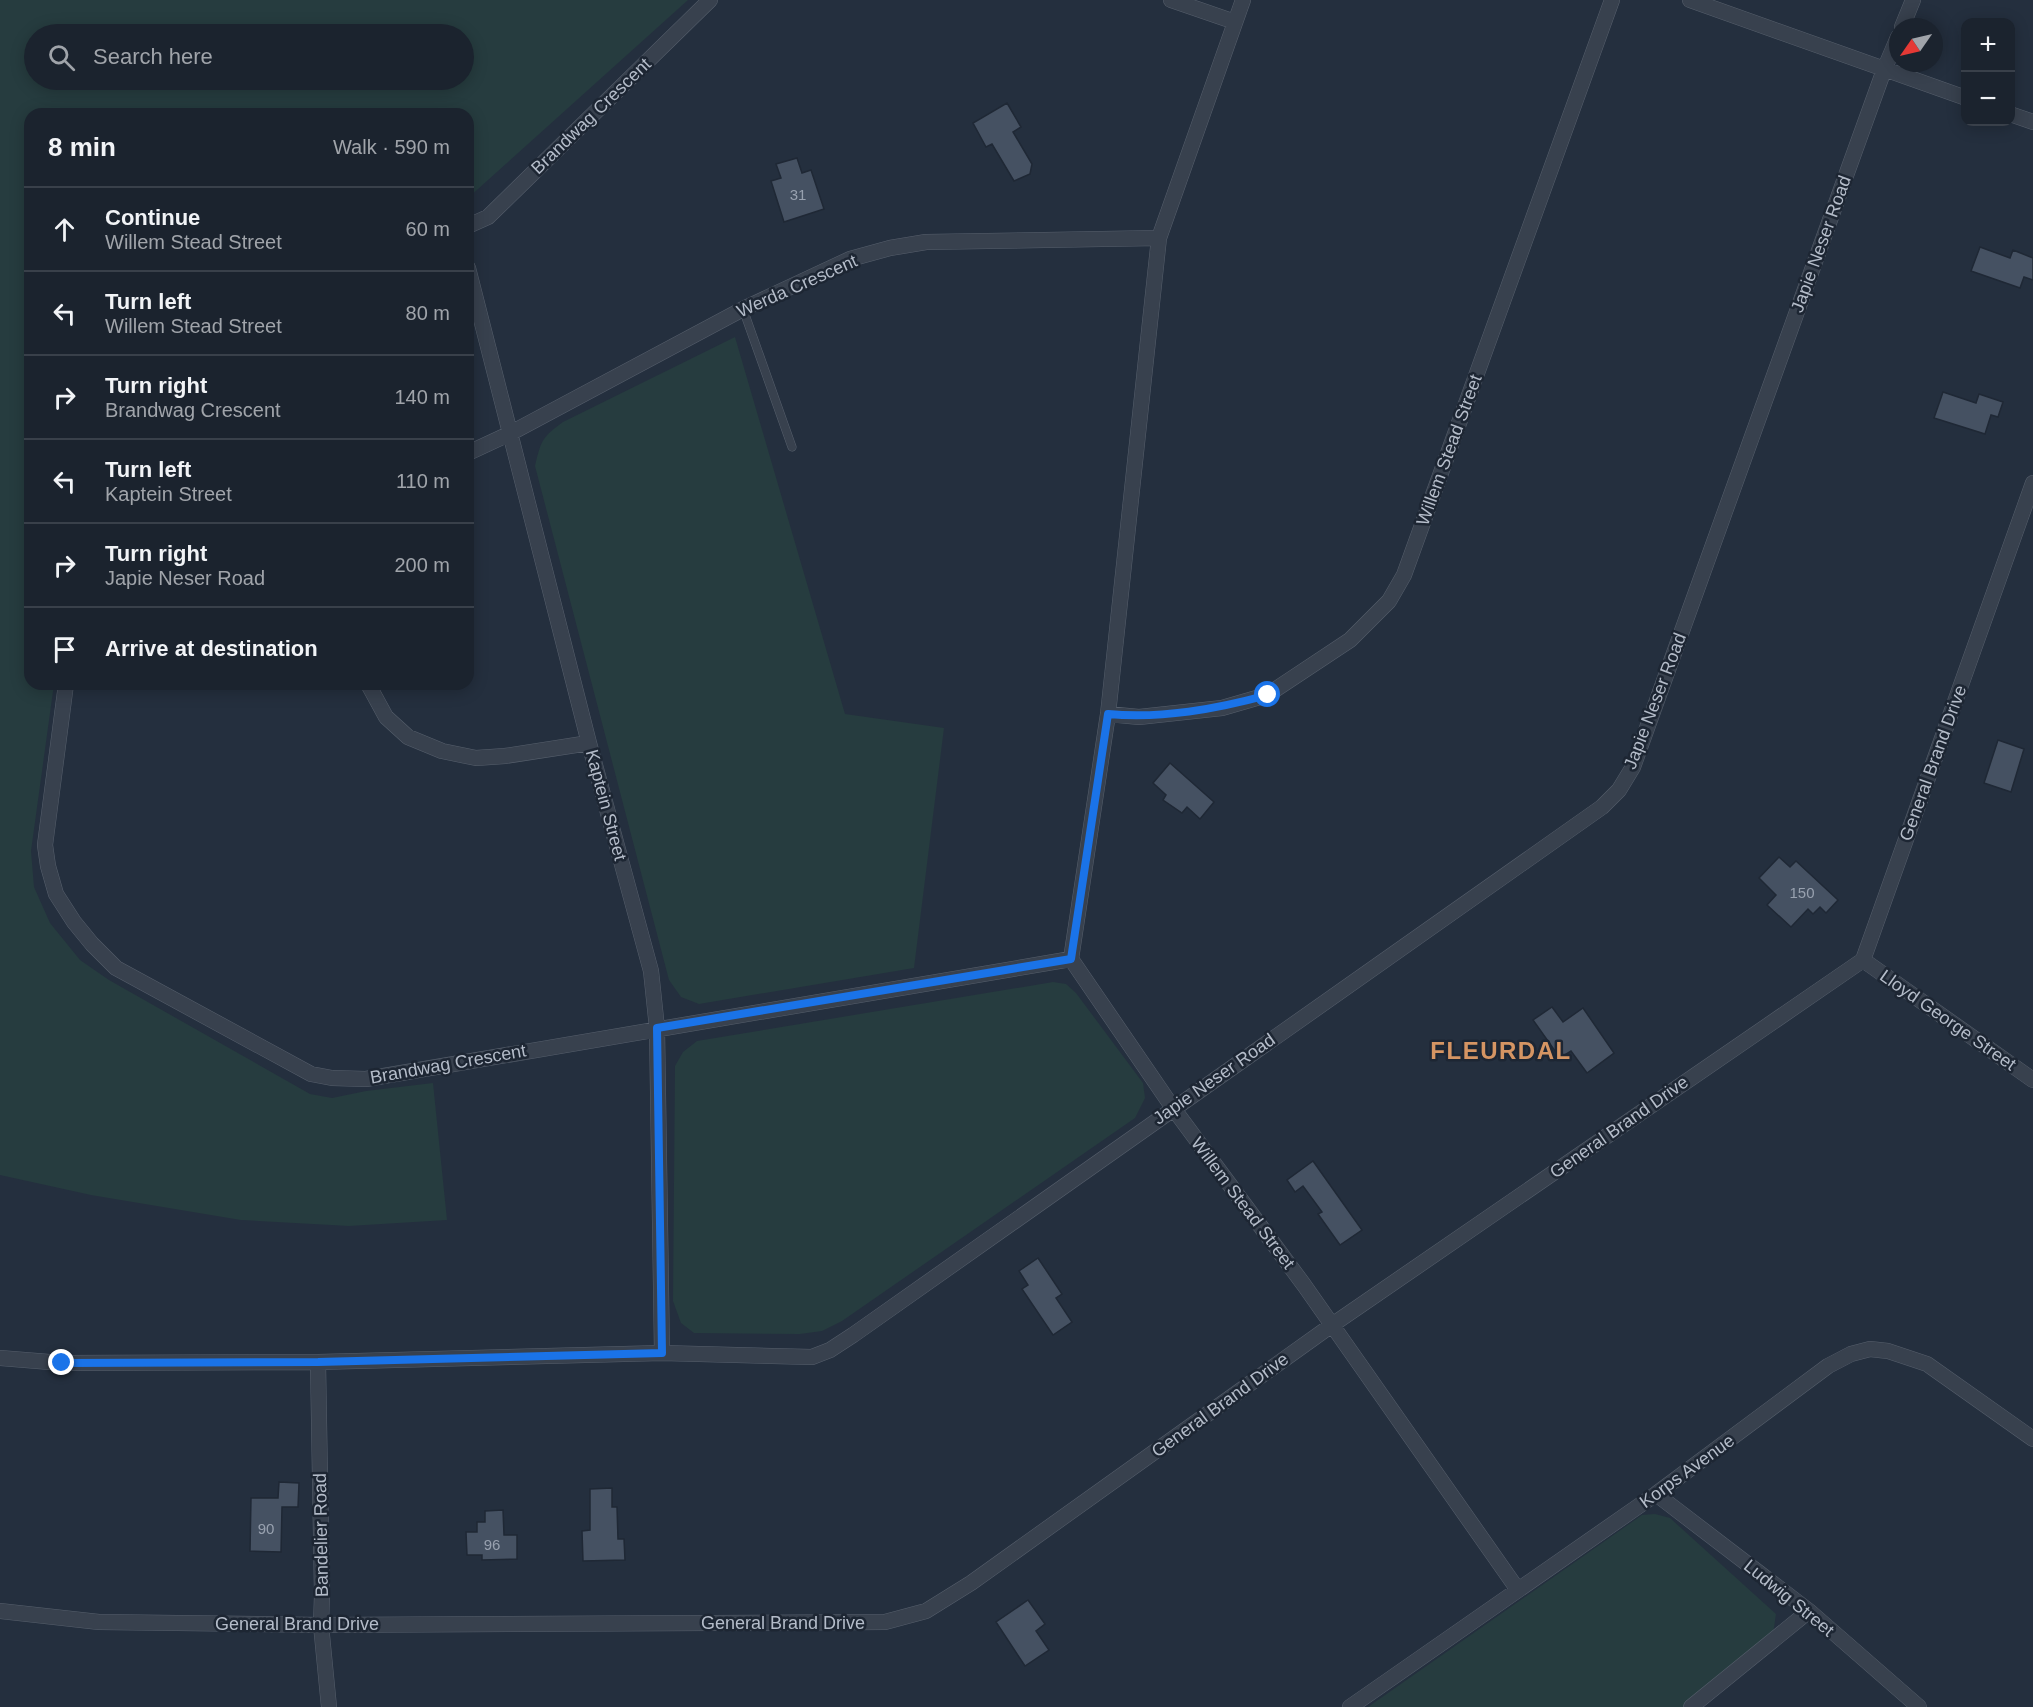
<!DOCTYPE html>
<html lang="en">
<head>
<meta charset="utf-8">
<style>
	body { margin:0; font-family:Helvetica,sans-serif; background:#242b36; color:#f1f3f6 }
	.controls { position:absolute; right:18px; top:18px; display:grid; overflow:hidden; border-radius:12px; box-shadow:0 3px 15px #0003 }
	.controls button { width:54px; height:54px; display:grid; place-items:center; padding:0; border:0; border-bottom:2px solid #39404a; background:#1b232e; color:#f1f3f6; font:30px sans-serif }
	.compass { position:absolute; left:1889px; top:18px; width:54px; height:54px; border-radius:50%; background:#1b232e; box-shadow:0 3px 15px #0003; rotate:236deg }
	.stop { position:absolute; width:18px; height:18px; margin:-14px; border:4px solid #1a73e8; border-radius:50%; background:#fff }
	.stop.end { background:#1a73e8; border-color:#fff; box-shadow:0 2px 6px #0008 }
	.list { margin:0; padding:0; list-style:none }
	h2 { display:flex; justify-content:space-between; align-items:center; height:78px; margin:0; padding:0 24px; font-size:26px }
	h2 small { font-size:20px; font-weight:400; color:#a0a4aa }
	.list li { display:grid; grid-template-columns:39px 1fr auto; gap:18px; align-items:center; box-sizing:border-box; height:84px; padding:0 24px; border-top:2px solid #39404a }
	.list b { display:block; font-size:22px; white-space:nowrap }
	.list p { margin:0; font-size:20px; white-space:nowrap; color:#a0a4aa }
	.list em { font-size:20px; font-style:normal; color:#a0a4aa }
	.icon { flex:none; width:33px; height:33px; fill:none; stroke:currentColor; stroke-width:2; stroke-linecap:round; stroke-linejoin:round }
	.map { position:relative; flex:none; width:2033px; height:1707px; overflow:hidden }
	.search { position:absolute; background:#1b232e; box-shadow:0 3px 15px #0003; left:24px; top:24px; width:450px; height:66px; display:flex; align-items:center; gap:15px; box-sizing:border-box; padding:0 21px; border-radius:33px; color:#a0a4aa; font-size:22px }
	.panel { position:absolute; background:#1b232e; box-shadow:0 3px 15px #0003; left:24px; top:108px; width:450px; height:582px; border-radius:18px }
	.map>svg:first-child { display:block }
	.green { fill:#263c3f; fill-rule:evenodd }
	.building { fill:#455162; stroke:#1f2835; stroke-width:1.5 }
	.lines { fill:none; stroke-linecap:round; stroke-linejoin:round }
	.lane-casing { stroke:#565f6c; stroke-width:9 }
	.street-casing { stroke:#565f6c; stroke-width:16 }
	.lane { stroke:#38414e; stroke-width:8 }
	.street { stroke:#38414e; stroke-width:15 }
	.route { stroke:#1a73e8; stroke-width:8 }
	.labels { text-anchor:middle; stroke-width:5; stroke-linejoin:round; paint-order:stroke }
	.number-label { font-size:15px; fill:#98a1af }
	.street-label { font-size:18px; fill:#b4bcc9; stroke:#1d2633 }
	.district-label { font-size:24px; font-weight:bold; letter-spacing:1.5px; fill:#d59563; stroke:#1d2633 }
</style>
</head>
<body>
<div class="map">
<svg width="2033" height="1707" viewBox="0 0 2033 1707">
	<rect width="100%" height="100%" fill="#242f3e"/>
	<path class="green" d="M 0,0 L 688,0 L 468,198 L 468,114 L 30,114 L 30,684 L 54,684 L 31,851 L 34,887 L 50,923 L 80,960 L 109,980 L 310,1094 L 332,1098 L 366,1091 L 433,1083 L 447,1220 L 349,1226 L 241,1220 L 91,1195 L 0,1175 ZM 464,34 L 464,80 L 34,80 L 34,34 Z
		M 735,337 L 845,714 L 944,728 L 914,968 L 699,1004 L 681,997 L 669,980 L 535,466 C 541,441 542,437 563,422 Z
		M 1053,982 L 1066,984 L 1076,993 L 1143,1083 L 1145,1098 L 1135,1118 L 842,1321 L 822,1331 L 800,1334 L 694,1333 L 681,1323 L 673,1301 L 675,1066 L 683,1052 L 697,1041 Z
		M 1655,1514 L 1670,1518 L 1776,1614 L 1773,1634 L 1684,1707 L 1368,1707 L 1642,1515 Z"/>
	<path class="building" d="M 1007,103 L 1021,127 L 1013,132 L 1032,164 L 1030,174 L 1014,181 L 992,144 L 986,147 L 973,123 Z
		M 797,158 L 802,173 L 811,170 L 824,209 L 784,222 L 771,181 L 781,178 L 776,164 Z
		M 1980,247 L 2010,258 L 2013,250 L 2033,258 L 2033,280 L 2024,277 L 2020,288 L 1971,271 Z
		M 1943,392 L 1976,403 L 1979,394 L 2003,402 L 1998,417 L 1991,415 L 1985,434 L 1934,418 Z
		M 1998,740 L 2024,749 L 2011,792 L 1984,783 Z
		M 1170,763 L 1214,802 L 1200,819 L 1187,807 L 1182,813 L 1163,800 L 1166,795 L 1153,783 Z
		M 1779,857 L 1790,867 L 1796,861 L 1838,900 L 1826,913 L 1820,907 L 1813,914 L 1808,909 L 1791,927 L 1767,905 L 1776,895 L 1759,878 Z
		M 1552,1007 L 1563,1022 L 1583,1008 L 1614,1053 L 1587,1073 L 1571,1051 L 1560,1058 L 1533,1020 Z
		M 1313,1161 L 1362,1230 L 1340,1245 L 1318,1214 L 1322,1212 L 1303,1186 L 1295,1192 L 1287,1180 Z
		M 1038,1258 L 1062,1294 L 1056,1298 L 1072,1322 L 1053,1335 L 1022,1289 L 1028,1285 L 1019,1271 Z
		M 279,1482 L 299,1483 L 298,1507 L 282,1507 L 281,1552 L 250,1551 L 251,1498 L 278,1498 Z
		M 612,1488 L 612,1507 L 617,1507 L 618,1539 L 624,1539 L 625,1560 L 583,1561 L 582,1531 L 590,1530 L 590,1489 Z
		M 503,1510 L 504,1535 L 517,1535 L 517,1559 L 482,1560 L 482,1555 L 467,1555 L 466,1532 L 477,1532 L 477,1522 L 485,1522 L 485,1511 Z
		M 1028,1600 L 1045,1624 L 1036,1631 L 1049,1650 L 1025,1666 L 996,1622 Z"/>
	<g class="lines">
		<g class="lane-casing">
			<path id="lane" d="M 743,309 L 792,447"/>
		</g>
		<g class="street-casing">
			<path id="street" d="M 1171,0 L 1235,22
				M 1243,0 L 1159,238 L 1108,714 L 1071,959 L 1173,1108 L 1304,1285 L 1518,1590
				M 1690,0 L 1966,98
				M 1902,27 L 1913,0
				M 2010,114 L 2033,122
				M 468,226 L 488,217 L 710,0
				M 468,268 L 589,743 L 651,971 L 657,1028 L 662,1353
				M 468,453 L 511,433 L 743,309 L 850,259 L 890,248 L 926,242 L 1159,238
				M 66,684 L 45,845 L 48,866 L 56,894 L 74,922 L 92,944 L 116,968 L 311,1074 L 332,1078 L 366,1079 L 1071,959
				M 368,684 L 386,717 L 408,737 L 442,751 L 476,758 L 505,756 L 589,743
				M 1108,714 L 1139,717 L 1222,708 L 1267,695 L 1350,640 L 1389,601 L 1404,575 L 1612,0
				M 1863,960 L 2033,1080
				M 0,1358 L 62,1363 L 318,1362 L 662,1353 L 812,1357 L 830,1350 L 853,1335 L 1602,807 L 1619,790 L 1633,767 L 1884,70 L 1898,37
				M 318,1362 L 322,1595 L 321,1625 L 329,1707
				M 1656,1494 L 1809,1611 L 1919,1707
				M 0,1611 L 99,1622 L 321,1625 L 885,1622 L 926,1611 L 971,1583 L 1332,1325 L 1863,960 L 2033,483
				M 1350,1707 L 1656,1494 L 1828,1366 L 1851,1354 L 1870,1349 L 1888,1351 L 1927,1364 L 2033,1439
				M 1691,1707 L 1809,1611"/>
		</g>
		<use href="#lane" class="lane"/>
		<use href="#street" class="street"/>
	</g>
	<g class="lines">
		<path class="route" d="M 62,1363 L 318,1362 L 662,1353 L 657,1028 L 1071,959 L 1108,714 C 1162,719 1216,709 1268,695"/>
	</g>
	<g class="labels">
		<g class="number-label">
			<text x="798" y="200">31</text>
			<text x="1802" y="898">150</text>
			<text x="266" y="1534">90</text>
			<text x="492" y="1550">96</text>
		</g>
		<g class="street-label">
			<text transform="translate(591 116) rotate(-44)" y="6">Brandwag Crescent</text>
			<text transform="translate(1821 244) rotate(-70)" y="6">Japie Neser Road</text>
			<text transform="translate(797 286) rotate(-24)" y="6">Werda Crescent</text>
			<text transform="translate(1449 450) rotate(-70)" y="6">Willem Stead Street</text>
			<text transform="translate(1655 701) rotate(-69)" y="6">Japie Neser Road</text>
			<text transform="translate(1933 763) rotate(-70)" y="6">General Brand Drive</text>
			<text transform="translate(606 805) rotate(75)" y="6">Kaptein Street</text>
			<text transform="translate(1948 1020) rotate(35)" y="6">Lloyd George Street</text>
			<text transform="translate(448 1064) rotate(-10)" y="6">Brandwag Crescent</text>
			<text transform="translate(1214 1079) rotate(-35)" y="6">Japie Neser Road</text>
			<text transform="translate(1619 1127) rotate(-35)" y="6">General Brand Drive</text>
			<text transform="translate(1243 1203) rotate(53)" y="6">Willem Stead Street</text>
			<text transform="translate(1220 1405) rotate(-36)" y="6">General Brand Drive</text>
			<text transform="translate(1687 1471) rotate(-36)" y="6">Korps Avenue</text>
			<text transform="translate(321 1535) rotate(-91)" y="6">Bandelier Road</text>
			<text transform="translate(1789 1598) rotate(39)" y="6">Ludwig Street</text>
			<text x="783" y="1629">General Brand Drive</text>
			<text x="297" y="1630">General Brand Drive</text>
		</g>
		<g class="district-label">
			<text x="1501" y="1059">FLEURDAL</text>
		</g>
	</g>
</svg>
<div class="controls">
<button>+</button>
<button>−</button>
</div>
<svg class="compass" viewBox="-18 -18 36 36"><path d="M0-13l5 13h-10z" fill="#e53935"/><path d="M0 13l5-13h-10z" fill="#a0a4aa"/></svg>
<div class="stop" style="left:1268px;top:695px"></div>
<div class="stop end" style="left:62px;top:1363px"></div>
<div class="search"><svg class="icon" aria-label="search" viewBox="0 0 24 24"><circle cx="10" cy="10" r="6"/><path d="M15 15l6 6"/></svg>Search here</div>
<section class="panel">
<h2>8 min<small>Walk · 590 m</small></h2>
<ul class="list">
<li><svg class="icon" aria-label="ahead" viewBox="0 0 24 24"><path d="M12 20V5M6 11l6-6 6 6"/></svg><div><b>Continue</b><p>Willem Stead Street</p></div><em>60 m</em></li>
<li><svg class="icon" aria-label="left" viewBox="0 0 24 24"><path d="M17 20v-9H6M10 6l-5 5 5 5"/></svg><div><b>Turn left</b><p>Willem Stead Street</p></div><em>80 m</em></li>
<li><svg class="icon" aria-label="right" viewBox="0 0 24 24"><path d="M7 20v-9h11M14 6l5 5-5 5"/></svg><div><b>Turn right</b><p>Brandwag Crescent</p></div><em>140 m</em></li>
<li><svg class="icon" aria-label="left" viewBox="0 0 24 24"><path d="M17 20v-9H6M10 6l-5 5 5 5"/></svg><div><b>Turn left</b><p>Kaptein Street</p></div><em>110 m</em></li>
<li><svg class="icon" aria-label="right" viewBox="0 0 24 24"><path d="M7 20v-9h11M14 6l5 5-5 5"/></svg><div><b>Turn right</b><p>Japie Neser Road</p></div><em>200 m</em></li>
<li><svg class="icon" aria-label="arrive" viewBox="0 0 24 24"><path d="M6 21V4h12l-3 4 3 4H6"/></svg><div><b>Arrive at destination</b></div></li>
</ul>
</section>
</div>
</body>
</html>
